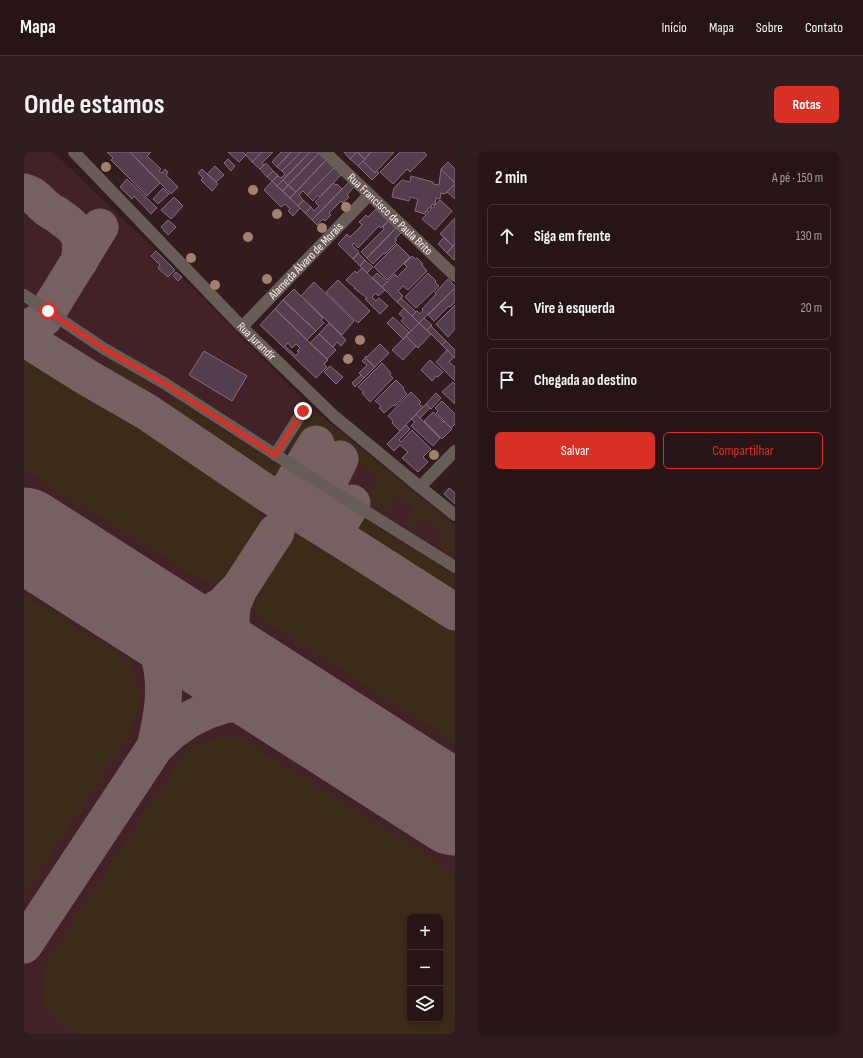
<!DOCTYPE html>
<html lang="pt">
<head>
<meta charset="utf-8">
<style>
	body { margin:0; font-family:"Sofia Sans Condensed",sans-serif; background:#2f1d1f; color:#f1f3f6 }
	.controls { position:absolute; right:12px; bottom:12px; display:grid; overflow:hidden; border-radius:6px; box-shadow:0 2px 6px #0003 }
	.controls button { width:36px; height:36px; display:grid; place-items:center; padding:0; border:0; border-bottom:1px solid #433335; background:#271416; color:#f1f3f6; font:20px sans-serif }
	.stop { position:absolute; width:12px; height:12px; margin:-9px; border:3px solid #d93025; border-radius:50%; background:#fff }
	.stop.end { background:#d93025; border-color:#fff; box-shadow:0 1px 4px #0008 }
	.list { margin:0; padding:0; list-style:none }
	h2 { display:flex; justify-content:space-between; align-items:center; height:52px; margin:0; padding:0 16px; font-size:17px }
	h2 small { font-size:13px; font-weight:400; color:#a49ea1 }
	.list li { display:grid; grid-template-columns:26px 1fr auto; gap:12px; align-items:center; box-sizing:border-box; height:64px; margin:0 8px 8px; padding:0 8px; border:1px solid #433335; border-radius:6px }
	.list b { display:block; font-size:15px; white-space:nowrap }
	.list em { font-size:13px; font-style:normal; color:#a49ea1 }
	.actions { display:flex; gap:8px; padding:12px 16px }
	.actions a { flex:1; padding:9px 0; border:1px solid #d93025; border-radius:6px; text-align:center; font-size:14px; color:#d93025 }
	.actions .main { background:#d93025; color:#fff }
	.icon { flex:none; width:22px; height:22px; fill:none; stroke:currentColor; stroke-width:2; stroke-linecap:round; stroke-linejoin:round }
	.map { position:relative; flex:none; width:431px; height:882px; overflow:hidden; border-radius:6px }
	header { display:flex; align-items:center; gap:24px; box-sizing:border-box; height:56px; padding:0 20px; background:#271416; border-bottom:1px solid #433335 }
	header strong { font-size:19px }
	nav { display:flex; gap:22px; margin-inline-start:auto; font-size:14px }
	.intro { display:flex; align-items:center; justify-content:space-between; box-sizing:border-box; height:96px; padding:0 24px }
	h1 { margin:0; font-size:28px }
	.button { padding:10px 18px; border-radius:6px; background:#d93025; color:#fff; font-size:14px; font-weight:700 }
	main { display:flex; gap:24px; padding:0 24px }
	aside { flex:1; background:#271416; border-radius:6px; box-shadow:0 2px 6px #0003 }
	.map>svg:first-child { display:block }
	.built { fill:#422227; fill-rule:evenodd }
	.green { fill:#3b2b19; fill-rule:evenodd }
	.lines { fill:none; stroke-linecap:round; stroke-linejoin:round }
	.taxiway { stroke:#766062; stroke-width:37 }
	.runway { stroke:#766062; stroke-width:93 }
	.building { fill:#543d4c; stroke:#876d7d; fill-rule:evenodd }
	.minor { stroke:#685c57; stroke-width:12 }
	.tree { fill:#a0816c }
	.route { stroke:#d93025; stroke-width:5 }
	.labels { text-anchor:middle; stroke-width:4; stroke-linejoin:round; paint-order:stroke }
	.street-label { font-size:12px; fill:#feeff1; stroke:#291115 }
</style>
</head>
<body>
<header>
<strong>Mapa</strong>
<nav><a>Início</a><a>Mapa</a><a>Sobre</a><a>Contato</a></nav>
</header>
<div class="intro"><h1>Onde estamos</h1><a class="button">Rotas</a></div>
<main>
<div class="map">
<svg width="431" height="882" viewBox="0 0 431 882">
	<rect width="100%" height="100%" fill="#341b1e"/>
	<path class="built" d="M 0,0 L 29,0 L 132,99 L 287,255 L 431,372 L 431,882 L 0,882 ZM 386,765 L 416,765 L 416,867 L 386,867 Z"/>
	<path class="green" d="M 0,201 L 209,334 C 227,347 244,356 232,381 L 235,383 L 206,425 C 196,431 188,432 177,428 L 0,317 Z
		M 87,210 L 92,210 L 124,232 C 128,239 124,247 115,244 L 82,224 C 79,217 81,213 87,210 Z
		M 148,247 L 263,318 C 266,326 260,332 252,333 L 145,265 L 142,257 Z
		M 287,256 L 431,375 L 431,405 L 414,394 L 422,381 L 398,365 L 390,376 L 380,370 L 390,354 L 374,343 L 361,361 L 340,347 L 354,325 L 289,275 L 271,301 L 263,296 Z
		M272 340a9 9 0 1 1 18 0a9 9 0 1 1-18 0Z
		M298 357a8 8 0 1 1 16 0a8 8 0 1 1-16 0Z
		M 330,361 L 431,425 L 431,448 L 326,380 C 323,372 323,367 330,361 Z
		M 277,387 L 289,387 L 294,389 L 431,476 L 431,590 L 239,468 C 232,463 228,456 228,447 C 228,438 249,404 255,399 C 262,393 268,389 277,387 Z
		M 0,443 L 104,508 C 109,519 114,530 115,541 C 116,554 111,566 108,578 L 0,743 Z
		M 203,585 L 215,586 L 233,596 L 431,722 L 431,882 L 56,882 C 45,875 27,868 21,855 C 16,845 19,825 21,814 L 80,721 L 162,599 C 174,591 188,586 203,585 ZM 386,765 L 416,765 L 416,867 L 386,867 Z"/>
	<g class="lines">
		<path class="taxiway" d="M 0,40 C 13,43 16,52 25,58 C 29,61 33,62 36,65 C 57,79 59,87 55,110
			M 0,176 L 10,173 L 20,166 L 76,75
			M 0,186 L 64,226 L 123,260 L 244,342 L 323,391 L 431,460
			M 244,342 L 255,343 L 263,340 L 292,292
			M 274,361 C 278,361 282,361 286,359 C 294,354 311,317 316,307
			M 309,382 L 328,351
			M 215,437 L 252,380
			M 87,438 C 99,450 112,462 121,477 C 126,484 133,496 135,504 C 144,534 138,566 131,595 L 148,579 L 164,568 L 182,559 L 200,553 L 217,550 L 246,550 L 301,574
			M 122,460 C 147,464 177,470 199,453 C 204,448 209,442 215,437 L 208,454 L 207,468 L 208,482 L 210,496 L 230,529
			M 0,793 L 131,595"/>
		<path class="runway" d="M 0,382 L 431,657"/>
	</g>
	<path class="building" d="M 83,0 L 106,0 L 136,31 L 123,44 L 87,8 L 89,6 Z
		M 106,0 L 127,0 L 123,4 L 137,17 L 135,19 L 138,21 L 141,17 L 144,20 L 142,23 L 154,35 L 147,42 Z
		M 204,0 L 219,0 L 222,3 L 215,10 Z
		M 224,0 L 238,0 L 228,10 L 222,3 L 221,3 Z
		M 238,0 L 249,0 L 238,11 L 240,13 L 236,17 L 228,10 Z
		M 257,0 L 267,0 L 253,15 L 248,10 Z
		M 267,0 L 277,0 L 258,19 L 253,15 Z
		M 277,0 L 286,0 L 253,34 L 248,29 L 254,24 L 257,26 L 261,22 L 258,19 Z
		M 286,0 L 294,0 L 295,1 L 264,33 L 259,28 Z
		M 320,0 L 333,0 L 326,7 Z
		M 333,0 L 341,7 L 334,14 L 326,7 Z
		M 333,0 L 347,0 L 341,7 Z
		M 347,0 L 370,0 L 351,21 L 339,9 Z
		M 376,0 L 400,0 L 403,3 L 386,20 L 383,17 L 369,32 L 356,20 Z
		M 295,1 L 302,8 L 272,40 L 264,33 Z
		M 204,7 L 211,14 L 207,19 L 200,11 Z
		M 302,8 L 310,16 L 283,43 L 279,39 L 275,43 L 279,48 L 274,54 L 266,46 Z
		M 339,9 L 351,21 L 352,19 L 355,21 L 348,28 L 334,14 Z
		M 424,10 L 431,17 L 431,31 L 417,17 Z
		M 242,11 L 249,19 L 243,25 L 236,17 Z
		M 191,14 L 200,23 L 192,30 L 183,22 Z
		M 310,16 L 317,23 L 296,45 L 294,43 L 289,49 L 283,43 Z
		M 178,17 L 194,32 L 188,39 L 177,28 L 179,26 L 174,21 Z
		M 417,17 L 431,31 L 431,32 L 421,42 L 417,41 L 416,47 L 412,46 L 411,53 L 408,52 L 407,56 L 404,56 L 403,60 L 402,59 L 401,62 L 391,59 L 394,47 L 386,45 L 385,49 L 368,45 L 370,36 L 378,28 L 386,30 L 387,24 L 409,30 L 409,32 L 415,33 Z
		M 249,19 L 254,23 L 248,29 L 243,25 Z
		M 103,27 L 133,56 L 127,62 L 110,44 L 108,47 L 96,35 Z
		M 259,28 L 264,33 L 259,39 L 253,34 Z
		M 248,29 L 276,56 L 269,64 L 264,59 L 266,57 L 261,52 L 257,55 L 240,38 Z
		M 325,30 L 330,35 L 323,43 L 325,45 L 319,51 L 317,49 L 305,61 L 307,63 L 301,69 L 299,67 L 293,73 L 288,68 Z
		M 309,31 L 312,33 L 313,32 L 318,37 L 288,68 L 281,61 L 287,55 L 290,59 L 295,54 L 291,50 Z
		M 431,32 L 431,47 L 423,40 Z
		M 264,33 L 272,40 L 266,46 L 259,39 Z
		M 139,36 L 145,42 L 134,52 L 129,47 Z
		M 150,45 L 159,54 L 147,67 L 137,58 Z
		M 279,48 L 287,55 L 281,61 L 274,54 Z
		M 416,48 L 428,59 L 411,78 L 398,67 Z
		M 352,57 L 364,69 L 357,76 L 355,74 L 334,96 L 330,91 L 328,93 L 335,100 L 329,107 L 314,92 L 323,82 L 326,85 L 338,73 L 335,70 L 342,63 L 344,65 Z
		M 431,66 L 431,92 L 429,94 L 416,82 Z
		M 144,68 L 152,75 L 144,83 L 137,75 Z
		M 364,69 L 372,76 L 343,106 L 337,100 L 360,77 L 359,75 Z
		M 372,76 L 377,81 L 371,87 L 373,88 L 371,90 L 372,91 L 361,102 L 360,101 L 349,112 L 343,106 Z
		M 420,85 L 429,94 L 423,101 L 414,92 Z
		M 373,92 L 386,105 L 363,128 L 350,115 Z
		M 431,92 L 431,107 L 430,108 L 423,101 Z
		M 132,99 L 151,118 L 144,125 L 134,116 L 136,113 L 127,104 Z
		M 334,101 L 341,108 L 336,114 L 329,107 Z
		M 388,104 L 391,107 L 393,106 L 399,112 L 398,113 L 403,119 L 384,138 L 379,134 L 374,139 L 379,144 L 373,150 L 358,135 L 371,122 L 373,125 L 383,115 L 380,112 Z
		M 341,108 L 349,115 L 343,121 L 336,114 Z
		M 338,116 L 361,138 L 354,144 L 352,141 L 348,145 L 352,149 L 355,146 L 364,154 L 356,162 L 341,147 L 343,146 L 330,136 L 331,136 L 322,128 L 331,119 L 333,121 Z
		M 152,120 L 158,125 L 154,129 L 149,124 Z
		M 353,121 L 363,130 L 358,135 L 348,126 Z
		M 404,121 L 412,129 L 411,130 L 415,134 L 392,156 L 381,145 Z
		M 424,127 L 431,134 L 431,136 L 395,171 L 388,164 L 393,159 L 396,162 L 399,158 L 398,157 L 412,142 L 411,141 Z
		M 314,128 L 346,159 L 334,171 L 302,140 Z
		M 290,130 L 330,169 L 318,183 L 277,144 Z
		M 431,136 L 431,150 L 426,155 L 425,154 L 410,169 L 404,163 Z
		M 270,137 L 299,166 L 297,168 L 300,171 L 292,179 L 259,148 Z
		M 377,146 L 392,160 L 388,164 L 373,150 Z
		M 259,148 L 292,179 L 283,188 L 251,157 Z
		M 431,153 L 431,177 L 424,185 L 412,172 Z
		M 380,156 L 395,171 L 387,179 L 377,169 L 380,166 L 375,162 Z
		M 251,157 L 304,208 L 300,212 L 303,215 L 292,226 L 236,173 ZM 264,191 L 268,196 L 272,192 L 276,196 L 273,199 L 275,200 L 272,204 L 261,194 Z
		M 369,165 L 385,180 L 379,187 L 363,171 Z
		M 400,166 L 408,173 L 403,178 L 395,171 Z
		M 305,171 L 322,188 L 317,194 L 313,190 L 309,195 L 295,182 Z
		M 395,171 L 407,182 L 394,196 L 382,184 Z
		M 407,174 L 422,189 L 418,193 L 403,178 Z
		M 295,182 L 312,198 L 303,207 L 286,191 Z
		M 382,184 L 392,194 L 379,208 L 368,198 Z
		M 422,189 L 431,198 L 431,206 L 418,193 Z
		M 356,192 L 365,201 L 351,215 L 341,206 L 342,204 L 343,205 Z
		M 423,198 L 430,205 L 425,210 L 431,215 L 431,229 L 412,210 Z
		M 180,199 L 223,224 L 208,249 L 165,223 Z
		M 341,206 L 351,215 L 340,226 L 335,221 L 343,213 L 338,209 Z
		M 406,208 L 419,220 L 414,225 L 412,224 L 408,229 L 397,218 Z
		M 358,211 L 367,221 L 366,223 L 369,226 L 346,250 L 338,241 L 340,240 L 334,235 Z
		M 306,214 L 319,225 L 312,232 L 300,220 Z
		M 337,223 L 340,226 L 331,235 L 328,231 Z
		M 372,228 L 380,236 L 379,237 L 383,242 L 371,254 L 369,253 L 360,261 L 355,256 L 357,254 L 351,249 Z
		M 429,230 L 431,232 L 431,252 L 418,240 Z
		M 387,240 L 397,250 L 395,252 L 399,255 L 376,279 L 368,271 L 369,269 L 364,264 Z
		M 412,241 L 417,246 L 407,257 L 402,252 Z
		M 418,249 L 431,262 L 431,272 L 427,276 L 412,261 L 414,259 L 411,256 Z
		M 402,252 L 406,256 L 396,266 L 392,262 Z
		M 409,260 L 419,270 L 420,269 L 428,277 L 418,287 L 400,269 Z
		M 392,262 L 416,286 L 409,294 L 387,274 L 391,270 L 387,267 Z
		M 382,273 L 386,277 L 375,288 L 377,290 L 388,278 L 407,297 L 399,305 L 404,310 L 394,320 L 378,306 L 384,300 L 376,293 L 370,299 L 363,292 Z
		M 425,336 L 431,341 L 431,352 L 420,342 Z"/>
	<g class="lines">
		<g class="minor">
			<path id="s1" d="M 50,0 L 218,175 L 310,264 L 396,335 L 431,363"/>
			<path id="s2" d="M 301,0 L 431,124"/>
			<path d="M 0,143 L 79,196 L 140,231 L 277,319 L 431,415"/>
			<path id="s3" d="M 218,175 L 345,43"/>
			<path d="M 251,303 L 279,259"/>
			<path d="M 396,335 L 431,299"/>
		</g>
	</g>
	<g class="tree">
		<circle cx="82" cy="15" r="5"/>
		<circle cx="229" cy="38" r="5"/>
		<circle cx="322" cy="55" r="5"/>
		<circle cx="253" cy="62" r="5"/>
		<circle cx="298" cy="76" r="5"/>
		<circle cx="224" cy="85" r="5"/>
		<circle cx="167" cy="106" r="5"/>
		<circle cx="243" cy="127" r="5"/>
		<circle cx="191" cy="133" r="5"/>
		<circle cx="336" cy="188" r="5"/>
		<circle cx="324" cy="207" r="5"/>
		<circle cx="410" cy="303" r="5"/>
	</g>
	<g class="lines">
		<path class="route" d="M 24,159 L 79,196 L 140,231 L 251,303 L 279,259"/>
	</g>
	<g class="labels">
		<g class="street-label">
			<text dy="4" stroke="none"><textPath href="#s2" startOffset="90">Rua Francisco de Paula Brito</textPath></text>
			<text dy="4" stroke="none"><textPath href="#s3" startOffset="92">Alameda Álvaro de Morais</textPath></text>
			<text dy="4" stroke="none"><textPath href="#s1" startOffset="263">Rua Jurandir</textPath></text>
		</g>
	</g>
</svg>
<div class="controls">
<button>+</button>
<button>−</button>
<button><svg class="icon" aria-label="layers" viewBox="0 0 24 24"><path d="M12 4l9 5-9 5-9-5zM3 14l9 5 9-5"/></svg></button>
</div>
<div class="stop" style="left:24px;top:159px"></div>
<div class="stop end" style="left:279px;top:259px"></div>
</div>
<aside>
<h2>2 min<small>A pé · 150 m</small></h2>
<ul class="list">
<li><svg class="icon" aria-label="ahead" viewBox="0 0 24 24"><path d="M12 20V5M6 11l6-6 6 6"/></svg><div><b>Siga em frente</b></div><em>130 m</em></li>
<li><svg class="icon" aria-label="left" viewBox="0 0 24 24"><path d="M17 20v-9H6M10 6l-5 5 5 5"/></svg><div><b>Vire à esquerda</b></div><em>20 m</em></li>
<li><svg class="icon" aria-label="arrive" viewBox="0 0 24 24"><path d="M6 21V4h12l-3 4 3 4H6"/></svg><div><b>Chegada ao destino</b></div></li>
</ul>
<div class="actions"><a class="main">Salvar</a><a>Compartilhar</a></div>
</aside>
</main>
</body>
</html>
